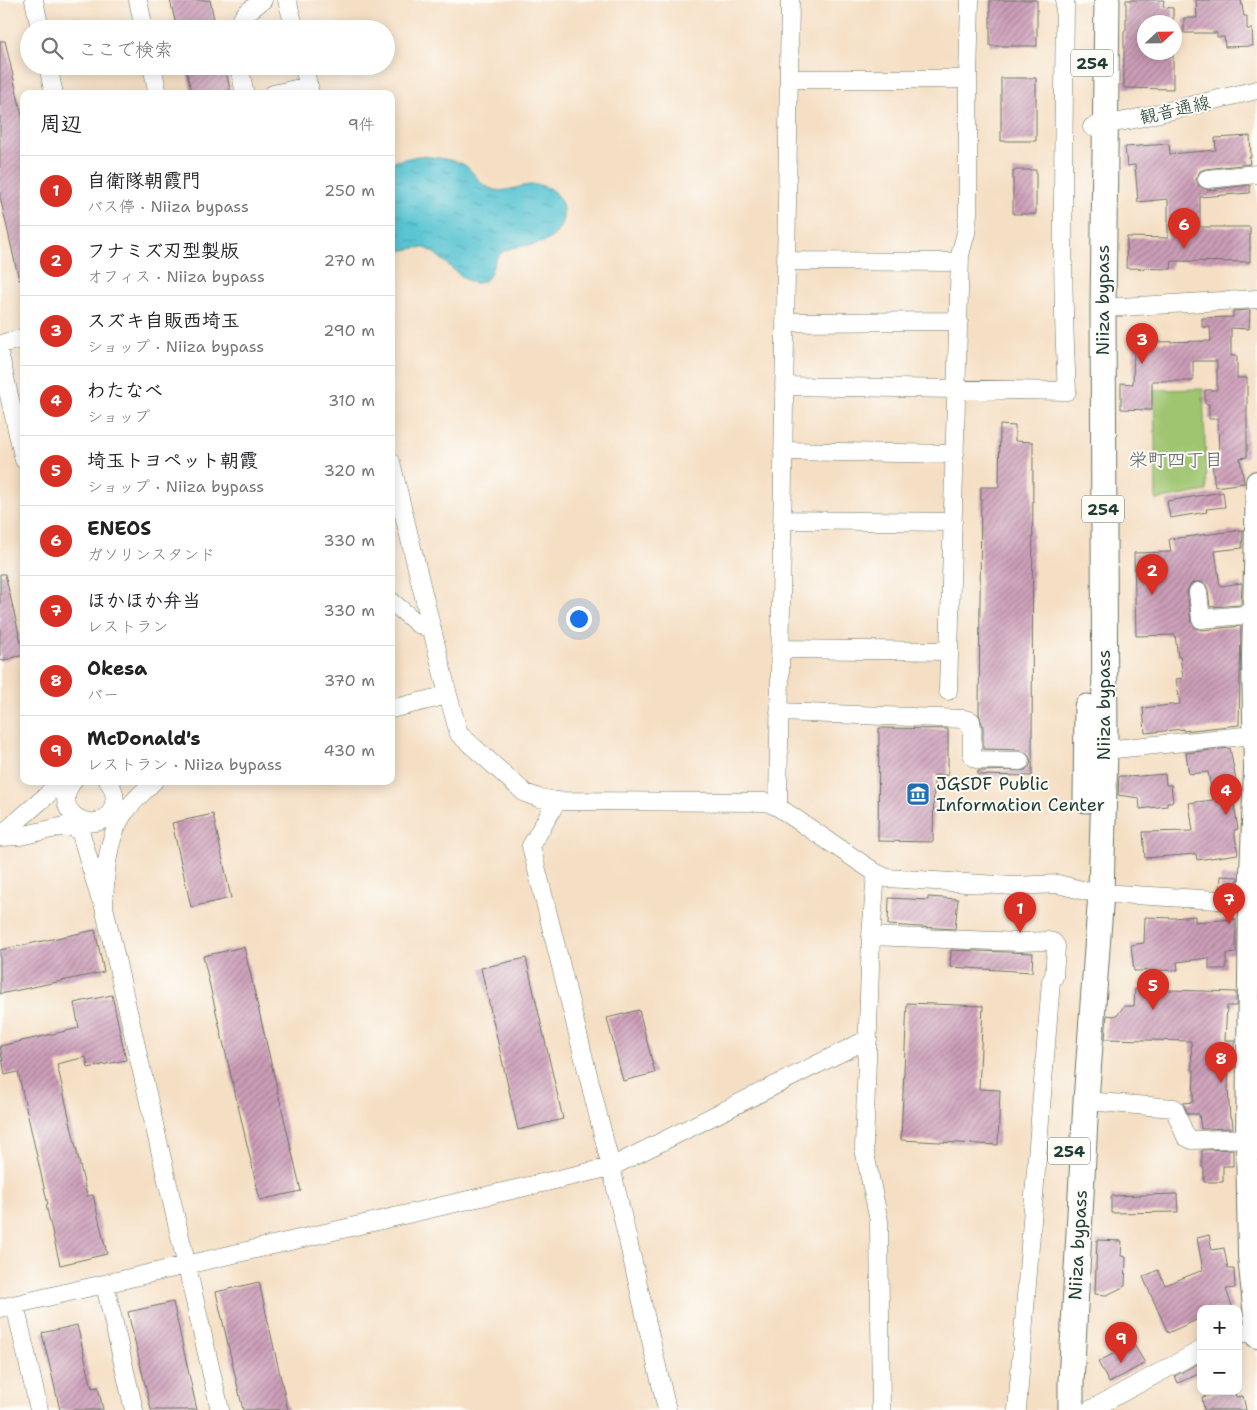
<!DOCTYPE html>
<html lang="ja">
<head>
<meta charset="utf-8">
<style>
	body { margin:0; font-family:"Shantell Sans","Klee One",sans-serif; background:#f6f6f6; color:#202124 }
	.controls { position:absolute; right:15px; bottom:15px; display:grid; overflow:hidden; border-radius:10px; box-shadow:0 2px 12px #0003 }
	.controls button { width:45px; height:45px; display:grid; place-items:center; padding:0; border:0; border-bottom:1px solid #e0e0e0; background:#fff; color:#202124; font:25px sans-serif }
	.compass { position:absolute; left:1137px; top:15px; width:45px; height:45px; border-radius:50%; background:#fff; box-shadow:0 2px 12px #0003; rotate:68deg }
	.you { position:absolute; left:578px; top:618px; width:18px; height:18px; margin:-12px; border:4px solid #fff; border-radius:50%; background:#1a73e8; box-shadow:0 0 0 8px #1a73e833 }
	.badge { display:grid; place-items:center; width:32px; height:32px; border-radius:50%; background:#d93025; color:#fff; font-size:16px; font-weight:700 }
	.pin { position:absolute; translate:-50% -41px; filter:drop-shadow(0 1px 2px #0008) }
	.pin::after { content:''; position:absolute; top:26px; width:18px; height:15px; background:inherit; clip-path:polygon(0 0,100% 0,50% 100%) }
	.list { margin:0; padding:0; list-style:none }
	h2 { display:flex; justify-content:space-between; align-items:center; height:65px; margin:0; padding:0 20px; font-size:21px }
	h2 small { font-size:16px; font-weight:400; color:#757577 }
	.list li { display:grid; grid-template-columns:32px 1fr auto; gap:15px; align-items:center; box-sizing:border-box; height:70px; padding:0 20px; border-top:1px solid #e0e0e0 }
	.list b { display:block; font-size:19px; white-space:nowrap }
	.list p { margin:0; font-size:16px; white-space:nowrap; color:#757577 }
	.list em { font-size:16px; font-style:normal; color:#757577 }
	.icon { flex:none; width:28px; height:28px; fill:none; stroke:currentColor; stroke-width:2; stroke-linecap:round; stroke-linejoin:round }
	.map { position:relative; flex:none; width:1257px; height:1410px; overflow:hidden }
	.search { position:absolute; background:#fff; box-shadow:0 2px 12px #0003; left:20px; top:20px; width:375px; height:55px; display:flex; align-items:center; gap:12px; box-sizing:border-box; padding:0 18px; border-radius:28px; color:#757577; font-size:19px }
	.panel { position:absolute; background:#fff; box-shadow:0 2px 12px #0003; left:20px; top:90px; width:375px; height:695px; border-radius:10px }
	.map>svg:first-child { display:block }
	.green { fill:#9fc570; stroke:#5f8152 }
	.water { fill:url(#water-ripples); stroke:#3c8184 }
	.building { fill:url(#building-hatch) }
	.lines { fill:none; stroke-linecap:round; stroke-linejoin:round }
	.minor-casing { stroke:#6a7666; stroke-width:19 }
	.major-casing { stroke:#6a7666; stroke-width:24 }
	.highway-casing { stroke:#6a7666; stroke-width:27 }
	.minor { stroke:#fff; stroke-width:18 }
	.major { stroke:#fff; stroke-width:22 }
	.highway { stroke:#fff; stroke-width:25 }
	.labels { text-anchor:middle; stroke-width:4; stroke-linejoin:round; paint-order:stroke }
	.shield { fill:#fdfcf7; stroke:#62766e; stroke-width:1 }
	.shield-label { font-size:16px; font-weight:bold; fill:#1f3d34 }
	.street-label { font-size:18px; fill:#1f3d34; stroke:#fdfcf7 }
	.poi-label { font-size:18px; fill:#1f3d34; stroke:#fdfcf7; text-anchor:start }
	.neighbourhood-label { font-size:19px; fill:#5c5f62; stroke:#fdfcf7 }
</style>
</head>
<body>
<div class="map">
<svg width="1257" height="1410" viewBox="0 0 1257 1410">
	<defs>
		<pattern id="water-ripples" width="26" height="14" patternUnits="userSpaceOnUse" patternTransform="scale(1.25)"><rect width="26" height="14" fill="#5ac5d3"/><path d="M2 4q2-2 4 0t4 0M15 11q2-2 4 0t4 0" fill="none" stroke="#4aa1ac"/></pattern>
		<pattern id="building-hatch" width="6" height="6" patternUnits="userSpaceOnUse" patternTransform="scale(1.25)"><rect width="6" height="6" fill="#cc9db8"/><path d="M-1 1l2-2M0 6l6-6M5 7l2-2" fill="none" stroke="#a58196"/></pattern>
	</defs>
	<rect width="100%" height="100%" fill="#fdfcf7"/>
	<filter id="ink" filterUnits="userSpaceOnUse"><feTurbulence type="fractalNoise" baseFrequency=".02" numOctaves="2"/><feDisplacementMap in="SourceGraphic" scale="10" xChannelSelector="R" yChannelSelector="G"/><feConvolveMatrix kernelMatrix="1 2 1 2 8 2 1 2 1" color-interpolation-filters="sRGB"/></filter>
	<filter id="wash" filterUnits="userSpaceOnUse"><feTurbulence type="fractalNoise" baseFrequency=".0096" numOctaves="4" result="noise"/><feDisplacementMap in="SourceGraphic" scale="20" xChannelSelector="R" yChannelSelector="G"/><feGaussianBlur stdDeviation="1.12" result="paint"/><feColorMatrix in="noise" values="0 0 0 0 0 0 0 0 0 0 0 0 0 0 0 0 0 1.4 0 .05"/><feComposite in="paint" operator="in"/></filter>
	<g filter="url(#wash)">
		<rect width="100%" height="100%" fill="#f5dfc4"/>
		<path class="green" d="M 1203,389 L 1207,491 L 1156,500 L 1154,390 Z"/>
		<path class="water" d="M 418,156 C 428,156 459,160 466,166 C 477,175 479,186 495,190 C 506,193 524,183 539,185 C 569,190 571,229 546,241 C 535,246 520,245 509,249 C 487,256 497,281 478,283 C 463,285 438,251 425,248 C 415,246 401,252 391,253 L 391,162 Z"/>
		<g id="blocks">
			<path class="building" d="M 170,0 L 210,0 L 216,29 L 177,29 Z
				M 990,0 L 1037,0 L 1037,46 L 990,46 Z
				M 1126,0 L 1164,0 L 1163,7 L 1173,8 L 1173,22 L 1144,22 L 1144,52 L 1173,52 L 1173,89 L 1124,88 L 1124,31 L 1126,29 Z
				M 1196,0 L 1241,0 L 1244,16 L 1247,16 L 1247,29 L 1252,29 L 1253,46 L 1225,47 L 1224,37 L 1217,37 L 1217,33 L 1184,33 L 1184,18 L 1197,18 Z
				M 0,41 L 5,41 L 24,124 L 24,279 L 19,280 L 0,197 Z
				M 185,66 L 225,66 L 231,94 L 192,94 Z
				M 1001,78 L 1036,78 L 1036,141 L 1001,141 Z
				M 1250,136 L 1251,157 L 1249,157 L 1250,164 L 1205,169 L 1200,171 L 1196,180 L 1199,186 L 1208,190 L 1250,185 L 1250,193 L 1200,197 L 1200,227 L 1250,227 L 1250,262 L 1172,261 L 1171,269 L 1126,268 L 1127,237 L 1168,238 L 1168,199 L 1138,202 L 1135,165 L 1127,166 L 1125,147 L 1169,144 L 1170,154 L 1216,150 L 1215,138 Z
				M 1013,170 L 1036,170 L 1036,214 L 1013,214 Z
				M 1250,310 L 1249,329 L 1231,328 L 1231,356 L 1237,356 L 1237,378 L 1247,378 L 1247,457 L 1240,458 L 1244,483 L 1215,487 L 1212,464 L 1219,463 L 1218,419 L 1209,419 L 1209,404 L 1205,404 L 1205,390 L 1217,390 L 1217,361 L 1193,361 L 1193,381 L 1152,381 L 1152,410 L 1121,409 L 1121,383 L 1133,384 L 1134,344 L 1157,344 L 1157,342 L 1211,341 L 1210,327 L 1202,327 L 1202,318 L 1233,317 L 1233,311 Z
				M 1000,425 L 1015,426 L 1015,441 L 1033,442 L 1032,776 L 978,775 L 978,771 L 1025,770 L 1029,767 L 1031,762 L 1029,756 L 1021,750 L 983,749 L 983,727 L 979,714 L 981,487 L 999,487 Z
				M 1223,492 L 1225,507 L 1206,509 L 1207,512 L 1170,518 L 1167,501 Z
				M 1243,530 L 1242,548 L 1215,551 L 1220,586 L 1242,583 L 1241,605 L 1210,607 L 1208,590 L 1206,585 L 1202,582 L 1196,582 L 1191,584 L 1188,588 L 1187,593 L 1191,621 L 1196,628 L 1202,630 L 1241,626 L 1239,725 L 1183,731 L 1183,729 L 1145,733 L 1143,708 L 1180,704 L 1176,679 L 1183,678 L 1180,656 L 1178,657 L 1175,635 L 1136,636 L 1134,553 L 1171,552 L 1169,539 Z
				M 0,574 L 5,574 L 24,655 L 0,661 Z
				M 879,728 L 948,729 L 948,775 L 934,775 L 933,842 L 878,841 Z
				M 1230,748 L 1237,786 L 1231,787 L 1238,829 L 1234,830 L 1238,854 L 1197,860 L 1196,854 L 1145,858 L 1143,832 L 1193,831 L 1189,803 L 1213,800 L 1208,772 L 1189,774 L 1186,753 Z
				M 1165,774 L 1166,785 L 1171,785 L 1173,802 L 1167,802 L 1167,806 L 1140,809 L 1139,798 L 1118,795 L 1119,776 L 1127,776 L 1128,777 Z
				M 213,814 L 231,898 L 191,907 L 172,823 Z
				M 1221,876 L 1238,877 L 1237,891 L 1220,890 Z
				M 928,897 L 958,899 L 955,929 L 888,925 L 889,898 L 928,900 Z
				M 1195,916 L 1195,922 L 1236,919 L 1236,953 L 1226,954 L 1226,969 L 1209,969 L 1209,958 L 1177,962 L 1178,970 L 1134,971 L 1131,945 L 1144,943 L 1145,917 L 1174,918 Z
				M 95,930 L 104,972 L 0,994 L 0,950 Z
				M 244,947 L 301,1191 L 260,1200 L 203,956 Z
				M 951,950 L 1033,953 L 1032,972 L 950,967 Z
				M 526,958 L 563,1119 L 518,1130 L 481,968 Z
				M 1135,989 L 1236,992 L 1236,1006 L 1227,1006 L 1225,1040 L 1234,1040 L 1234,1061 L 1229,1061 L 1228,1089 L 1230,1118 L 1232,1118 L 1233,1128 L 1201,1129 L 1199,1114 L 1188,1114 L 1183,1103 L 1193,1102 L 1194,1070 L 1192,1070 L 1191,1041 L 1105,1039 L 1107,1015 L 1114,1016 L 1119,1013 L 1124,1006 L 1134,1006 Z
				M 112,995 L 126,1060 L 88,1068 L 86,1057 L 57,1064 L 87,1196 L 93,1195 L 107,1254 L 60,1265 L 46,1205 L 48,1205 L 18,1072 L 5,1075 L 0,1046 L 79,1028 L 74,1003 Z
				M 907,1003 L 983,1006 L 979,1089 L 1000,1090 L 998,1145 L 901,1140 Z
				M 639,1010 L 655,1073 L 623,1081 L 607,1018 Z
				M 1233,1149 L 1233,1166 L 1223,1166 L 1223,1182 L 1204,1182 L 1204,1167 L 1202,1167 L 1202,1150 Z
				M 1177,1194 L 1178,1212 L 1111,1213 L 1111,1196 Z
				M 1209,1235 L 1212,1250 L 1224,1248 L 1228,1269 L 1234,1269 L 1235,1288 L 1226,1289 L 1233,1309 L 1201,1309 L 1201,1318 L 1168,1333 L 1143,1277 L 1158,1270 L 1165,1285 L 1203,1270 L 1197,1238 Z
				M 1097,1240 L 1122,1241 L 1121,1256 L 1126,1257 L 1125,1286 L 1107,1295 L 1095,1294 Z
				M 259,1282 L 288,1410 L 243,1410 L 216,1292 Z
				M 173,1302 L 197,1410 L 151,1410 L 128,1312 Z
				M 77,1325 L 92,1388 L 98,1387 L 103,1410 L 60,1410 L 42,1333 Z
				M 1133,1343 L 1145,1363 L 1109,1383 L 1098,1362 Z
				M 1201,1362 L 1201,1373 L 1178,1383 L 1175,1376 Z
				M 1218,1391 L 1235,1391 L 1236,1397 L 1243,1396 L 1246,1410 L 1204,1410 L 1202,1397 L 1218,1393 Z"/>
		</g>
	</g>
	<g filter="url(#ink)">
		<use href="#blocks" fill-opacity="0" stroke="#6a7666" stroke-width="1"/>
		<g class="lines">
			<g class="minor-casing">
				<path id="minor" d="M 34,0 L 40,29
					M 138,0 L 144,29
					M 287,0 L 295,29
					M 236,29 L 245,14 L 263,0
					M 48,66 L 54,94
					M 152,66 L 158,94
					M 239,66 L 245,94
					M 304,66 L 310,94
					M 789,79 L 968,79
					M 273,94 L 309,86
					M 1092,127 L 1130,120 L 1257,90
					M 1207,179 L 1257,174
					M 786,261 L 960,262
					M 1103,308 L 1257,299
					M 785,322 L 959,321
					M 0,344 L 24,338
					M 0,356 L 24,460
					M 784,386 L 1067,391 C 1060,261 1064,130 1065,0
					M 783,451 L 955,454
					M 391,462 L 448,695
					M 782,520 L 953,522
					M 1198,592 L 1201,619 L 1254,614
					M 391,601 L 418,624 L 432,629
					M 780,649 L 949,651
					M 948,691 L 960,255 L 966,233 L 968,213 L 968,79 L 970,0
					M 391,709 L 448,695 L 459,734 L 525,793 L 539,798 L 557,801 L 766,802 L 778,807 L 876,873 L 871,936 L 864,1149 L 879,1221 L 881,1410
					M 779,712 L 964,719 L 971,721 L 972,728 L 972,754 L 974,758 L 979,760 L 1020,761
					M 1105,750 L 1254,735
					M 73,781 C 46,817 107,841 114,803 C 116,795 113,788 108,781
					M 154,781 C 143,792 131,803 122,816 C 106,842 105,877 104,907 L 220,1410
					M 557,801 L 531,846 L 611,1167 L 667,1410
					M 778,807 L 790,0
					M 0,836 L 45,797 L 60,781
					M 0,837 L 20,836 L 65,826 L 75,828 L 81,834 L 100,898
					M 876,873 L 887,878 L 1014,886 L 1058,884 L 1085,891 L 1101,893 L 1250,902
					M 871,936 L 1020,942 L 1048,941 L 1053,942 L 1056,946 L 1054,977 L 1051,981 L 1017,1410
					M 1086,1101 L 1174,1108 L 1186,1137 L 1192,1140 L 1257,1138
					M 105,1285 L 134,1410
					M 15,1305 L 39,1410
					M 0,1308 L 611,1167 L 868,1039
					M 1238,1335 L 1256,1329
					M 1090,1410 L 1201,1350"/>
			</g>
			<g class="major-casing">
				<path id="major" d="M 1257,482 L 1253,658 L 1255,770 L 1250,902 L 1247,1138 L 1249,1256 L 1257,1337"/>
			</g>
			<g class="highway-casing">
				<path id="highway" d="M 1086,800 L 1087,707
					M 1071,1410 L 1071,1382 L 1086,1101 L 1101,893 L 1105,750 L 1103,308 L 1107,0"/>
			</g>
			<use href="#minor" class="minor"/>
			<use href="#major" class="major"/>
			<use href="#highway" class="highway"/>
		</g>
	</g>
	<defs>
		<g id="museum-square" transform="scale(1.25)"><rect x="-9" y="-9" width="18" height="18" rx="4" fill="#1f6fb2" stroke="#fdfcf7"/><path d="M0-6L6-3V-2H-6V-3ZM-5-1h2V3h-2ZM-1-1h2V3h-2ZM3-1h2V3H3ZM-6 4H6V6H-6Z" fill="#fff"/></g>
	</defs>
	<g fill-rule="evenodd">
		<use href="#museum-square" x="918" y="794"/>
	</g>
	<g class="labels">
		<g class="shield">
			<rect x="1071" y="49.5" width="42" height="27" rx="4"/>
			<rect x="1082" y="495.5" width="42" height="27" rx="4"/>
			<rect x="1048" y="1137.5" width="42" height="27" rx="4"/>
		</g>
		<g class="shield-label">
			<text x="1092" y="69">254</text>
			<text x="1103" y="515">254</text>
			<text x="1069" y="1157">254</text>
		</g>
		<g class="street-label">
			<text transform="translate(1175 110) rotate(-13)" y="6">観音通線</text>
			<text transform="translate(1103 300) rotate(-90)" y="6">Niiza bypass</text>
			<text transform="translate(1104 705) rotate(-90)" y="6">Niiza bypass</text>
			<text transform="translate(1078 1245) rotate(-87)" y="6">Niiza bypass</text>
		</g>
		<g class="poi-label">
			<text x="936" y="790">JGSDF Public<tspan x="936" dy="21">Information Center</tspan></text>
		</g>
		<g class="neighbourhood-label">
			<text x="1176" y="466">栄町四丁目</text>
		</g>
	</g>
</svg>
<div class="controls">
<button>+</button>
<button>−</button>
</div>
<svg class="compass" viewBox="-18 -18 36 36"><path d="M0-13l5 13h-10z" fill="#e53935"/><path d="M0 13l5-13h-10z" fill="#757577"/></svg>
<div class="you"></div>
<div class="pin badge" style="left:1020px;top:933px">1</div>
<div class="pin badge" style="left:1152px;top:595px">2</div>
<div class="pin badge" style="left:1142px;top:364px">3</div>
<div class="pin badge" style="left:1226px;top:815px">4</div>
<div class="pin badge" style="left:1153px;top:1010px">5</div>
<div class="pin badge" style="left:1184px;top:249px">6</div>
<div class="pin badge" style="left:1229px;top:924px">7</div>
<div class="pin badge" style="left:1221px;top:1083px">8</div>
<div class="pin badge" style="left:1121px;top:1363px">9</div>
<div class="search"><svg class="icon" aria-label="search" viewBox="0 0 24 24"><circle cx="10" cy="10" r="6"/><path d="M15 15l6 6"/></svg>ここで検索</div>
<section class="panel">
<h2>周辺<small>9件</small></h2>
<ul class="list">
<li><span class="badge">1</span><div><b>自衛隊朝霞門</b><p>バス停 · Niiza bypass</p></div><em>250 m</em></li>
<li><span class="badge">2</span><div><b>フナミズ刃型製版</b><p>オフィス · Niiza bypass</p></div><em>270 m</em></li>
<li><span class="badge">3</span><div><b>スズキ自販西埼玉</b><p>ショップ · Niiza bypass</p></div><em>290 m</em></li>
<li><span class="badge">4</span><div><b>わたなべ</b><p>ショップ</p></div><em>310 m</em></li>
<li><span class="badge">5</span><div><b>埼玉トヨペット朝霞</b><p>ショップ · Niiza bypass</p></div><em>320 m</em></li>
<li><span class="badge">6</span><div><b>ENEOS</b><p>ガソリンスタンド</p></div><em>330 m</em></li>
<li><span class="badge">7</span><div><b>ほかほか弁当</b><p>レストラン</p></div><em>330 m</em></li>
<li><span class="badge">8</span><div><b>Okesa</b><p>バー</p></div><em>370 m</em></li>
<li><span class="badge">9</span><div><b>McDonald's</b><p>レストラン · Niiza bypass</p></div><em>430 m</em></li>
</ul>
</section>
</div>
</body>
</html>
